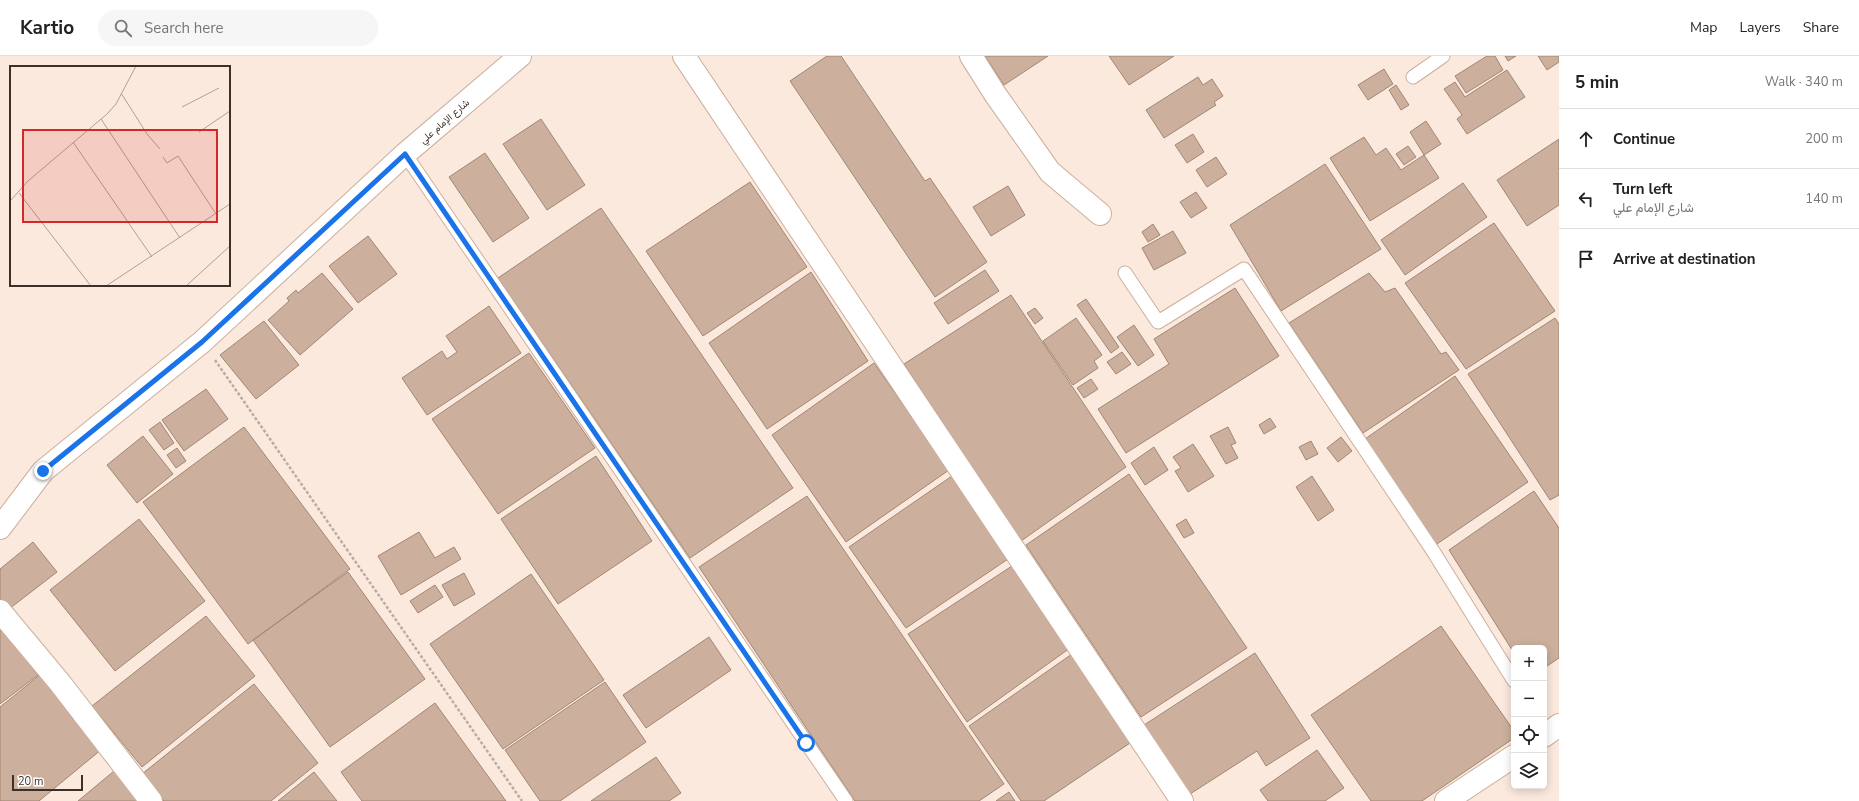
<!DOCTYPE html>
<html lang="en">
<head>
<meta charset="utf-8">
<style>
	body { margin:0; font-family:"Nunito Sans",Vazirmatn,sans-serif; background:#f6f6f6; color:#222 }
	.controls { position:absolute; right:12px; bottom:12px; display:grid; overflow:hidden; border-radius:6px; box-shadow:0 2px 10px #0003 }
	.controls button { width:36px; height:36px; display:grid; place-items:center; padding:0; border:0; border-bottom:1px solid #e0e0e0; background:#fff; color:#222; font:20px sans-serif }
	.scale { position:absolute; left:12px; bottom:10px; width:71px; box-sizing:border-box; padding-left:4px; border:2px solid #3c312a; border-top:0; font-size:11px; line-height:14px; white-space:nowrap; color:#3c312a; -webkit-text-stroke:3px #fff; paint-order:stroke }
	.stop { position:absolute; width:12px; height:12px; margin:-9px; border:3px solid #1a73e8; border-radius:50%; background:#fff }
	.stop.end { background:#1a73e8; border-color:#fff; box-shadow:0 1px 4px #0008 }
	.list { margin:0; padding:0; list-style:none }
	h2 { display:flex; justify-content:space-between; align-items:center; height:52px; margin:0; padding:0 16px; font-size:17px }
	h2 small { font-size:13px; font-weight:400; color:#767676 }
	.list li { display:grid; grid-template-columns:26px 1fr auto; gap:12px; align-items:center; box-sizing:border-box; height:60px; padding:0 16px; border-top:1px solid #e0e0e0 }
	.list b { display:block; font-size:15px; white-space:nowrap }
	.list p { margin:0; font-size:13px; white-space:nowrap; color:#767676 }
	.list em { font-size:13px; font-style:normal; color:#767676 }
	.icon { flex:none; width:22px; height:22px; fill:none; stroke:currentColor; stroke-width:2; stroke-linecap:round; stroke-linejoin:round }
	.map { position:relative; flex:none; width:1559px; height:745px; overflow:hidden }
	header { display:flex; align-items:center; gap:24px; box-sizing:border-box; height:56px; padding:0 20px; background:#fff; border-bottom:1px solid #e0e0e0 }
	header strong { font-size:19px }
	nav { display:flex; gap:22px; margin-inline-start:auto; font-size:14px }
	.search { width:280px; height:36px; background:#f6f6f6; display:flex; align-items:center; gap:10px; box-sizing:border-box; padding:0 14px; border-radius:22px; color:#767676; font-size:15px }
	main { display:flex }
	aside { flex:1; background:#fff }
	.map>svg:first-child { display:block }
	.building { fill:#ccb09d; stroke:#a18674 }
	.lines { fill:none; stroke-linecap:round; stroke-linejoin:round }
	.service-casing { stroke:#ccaf9d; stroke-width:15 }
	.minor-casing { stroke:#ccaf9d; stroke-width:24 }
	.tertiary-casing { stroke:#ccaf9d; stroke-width:24 }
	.path { stroke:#bbaba1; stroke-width:2.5; stroke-dasharray:3 2; stroke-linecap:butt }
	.service { stroke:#fff; stroke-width:13 }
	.minor { stroke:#fff; stroke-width:22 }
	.tertiary { stroke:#fff; stroke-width:22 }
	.route { stroke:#1a73e8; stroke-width:5 }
	.labels { text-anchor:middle; stroke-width:3.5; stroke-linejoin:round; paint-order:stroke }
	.street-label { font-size:10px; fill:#3c312a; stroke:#fff }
	.inset-road { fill:none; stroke:#af9f95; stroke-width:1 }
	.view { fill:#d62828; fill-opacity:0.15; stroke:#d62828; stroke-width:2 }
	.inset-edge { fill:none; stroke:#3c312a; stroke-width:2 }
</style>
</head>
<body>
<header>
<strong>Kartio</strong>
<div class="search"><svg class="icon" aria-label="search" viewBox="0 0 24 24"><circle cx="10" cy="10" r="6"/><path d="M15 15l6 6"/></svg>Search here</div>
<nav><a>Map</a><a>Layers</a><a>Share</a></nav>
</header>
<main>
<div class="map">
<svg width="1559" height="745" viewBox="0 0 1559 745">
	<rect width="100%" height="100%" fill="#fbe9dd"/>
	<path class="building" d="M 827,0 L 841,0 L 925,125 L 930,122 L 987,206 L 935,241 L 790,25 Z
		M 985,0 L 1048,0 L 1004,29 Z
		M 1109,0 L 1174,0 L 1129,29 Z
		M 1487,0 L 1495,0 L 1503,14 L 1466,37 L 1455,20 Z
		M 1505,0 L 1516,0 L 1508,5 Z
		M 1538,0 L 1559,0 L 1559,6 L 1547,14 Z
		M 1384,13 L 1393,28 L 1368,44 L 1358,29 Z
		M 1507,14 L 1525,41 L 1467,78 L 1457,63 L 1462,59 L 1444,33 L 1455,26 L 1465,41 Z
		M 1198,21 L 1203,29 L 1212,23 L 1223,40 L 1214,46 L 1216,49 L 1164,82 L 1146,54 Z
		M 1396,29 L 1409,49 L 1401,54 L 1389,34 Z
		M 541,63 L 585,129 L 547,154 L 503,88 Z
		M 1426,65 L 1441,88 L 1424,99 L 1410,76 Z
		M 1193,78 L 1204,96 L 1187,107 L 1175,89 Z
		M 1364,81 L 1376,99 L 1386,92 L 1401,114 L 1424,99 L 1439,122 L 1370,165 L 1330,102 Z
		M 1559,83 L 1559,149 L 1527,170 L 1497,124 Z
		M 1408,90 L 1416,101 L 1404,109 L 1396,98 Z
		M 485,97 L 529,162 L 493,186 L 449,121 Z
		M 1216,101 L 1227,118 L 1207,131 L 1196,114 Z
		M 1325,108 L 1381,193 L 1281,255 L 1230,169 Z
		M 750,126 L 807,211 L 703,280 L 646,195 Z
		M 1463,127 L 1487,161 L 1405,219 L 1381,184 Z
		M 1008,130 L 1025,159 L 991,180 L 973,151 Z
		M 1196,136 L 1207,152 L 1191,162 L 1180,146 Z
		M 601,152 L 793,432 L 690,502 L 498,222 Z
		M 1494,167 L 1555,255 L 1466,313 L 1405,227 Z
		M 1153,168 L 1160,179 L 1148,186 L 1142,176 Z
		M 1173,175 L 1186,197 L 1154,214 L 1142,192 Z
		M 368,180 L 397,218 L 358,247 L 329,210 Z
		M 985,214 L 999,235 L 948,268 L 934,247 Z
		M 811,216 L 868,305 L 767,373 L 709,287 Z
		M 322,217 L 353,253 L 300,299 L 268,264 L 289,245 L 287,242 L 296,234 L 298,237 Z
		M 1369,217 L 1385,236 L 1395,232 L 1441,298 L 1446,296 L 1459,314 L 1363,377 L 1289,267 Z
		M 1235,232 L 1279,300 L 1126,397 L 1098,353 L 1169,308 L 1154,283 Z
		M 1011,239 L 1126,411 L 1021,485 L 904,308 Z
		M 1086,243 L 1119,291 L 1111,297 L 1077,249 Z
		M 489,250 L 521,297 L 427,359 L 402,322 L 442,295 L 447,303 L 457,296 L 446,280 Z
		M 1035,252 L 1043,262 L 1035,268 L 1027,257 Z
		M 1076,262 L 1102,299 L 1094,305 L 1098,312 L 1073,329 L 1043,285 Z
		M 1555,262 L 1559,268 L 1559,439 L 1550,444 L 1468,318 Z
		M 264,265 L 299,309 L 256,343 L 220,299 Z
		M 1134,269 L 1154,299 L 1138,310 L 1117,281 Z
		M 1122,296 L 1131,308 L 1116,318 L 1107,306 Z
		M 529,297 L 595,392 L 498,458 L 432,363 Z
		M 874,307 L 949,414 L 846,486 L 772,379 Z
		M 1455,320 L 1528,426 L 1434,490 L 1365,383 Z
		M 1091,323 L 1098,333 L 1084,342 L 1077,332 Z
		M 206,333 L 228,363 L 184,395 L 162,364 Z
		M 1270,362 L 1276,371 L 1264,378 L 1259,369 Z
		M 160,366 L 174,387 L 164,394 L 149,374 Z
		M 244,371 L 350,513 L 248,588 L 143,446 Z
		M 1228,371 L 1236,387 L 1231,389 L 1238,402 L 1226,408 L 1210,380 Z
		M 143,380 L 173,418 L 137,447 L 107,409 Z
		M 1341,381 L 1352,395 L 1338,406 L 1327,392 Z
		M 1311,385 L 1318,398 L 1306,404 L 1299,391 Z
		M 1193,388 L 1214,420 L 1188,436 L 1175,415 L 1181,412 L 1173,401 Z
		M 1154,391 L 1168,414 L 1145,429 L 1131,407 Z
		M 177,392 L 186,405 L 176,412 L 167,399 Z
		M 596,400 L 652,485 L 558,548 L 501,463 Z
		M 1129,418 L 1247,592 L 1141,661 L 1026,489 Z
		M 952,420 L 1008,503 L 906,572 L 849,491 Z
		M 1312,420 L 1334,454 L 1318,465 L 1296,431 Z
		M 1534,435 L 1559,472 L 1559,602 L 1544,612 L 1544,592 L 1514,592 L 1514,597 L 1449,494 Z
		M 807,440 L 1004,728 L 979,745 L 855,745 L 699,511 Z
		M 139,463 L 205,545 L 115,615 L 50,534 Z
		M 1186,463 L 1194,477 L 1184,482 L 1176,469 Z
		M 419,476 L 435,502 L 454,491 L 461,503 L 401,539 L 378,500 Z
		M 33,486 L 57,516 L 9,553 L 0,542 L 0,513 Z
		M 1012,510 L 1070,592 L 967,666 L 908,578 Z
		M 348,516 L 425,623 L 330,691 L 253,584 Z
		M 464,517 L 475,538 L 454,550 L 442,529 Z
		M 531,518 L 604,624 L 503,693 L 430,588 Z
		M 435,529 L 443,541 L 418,557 L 410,545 Z
		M 206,560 L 255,620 L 142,711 L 92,650 Z
		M 1441,570 L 1514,675 L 1514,682 L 1422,745 L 1371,745 L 1311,659 Z
		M 0,571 L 38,619 L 0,648 Z
		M 709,581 L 731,614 L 646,672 L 623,639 Z
		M 1255,597 L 1310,682 L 1266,710 L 1257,695 L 1190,738 L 1144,669 Z
		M 1072,598 L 1133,685 L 1044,745 L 1021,745 L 969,670 Z
		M 41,618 L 102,693 L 39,745 L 0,745 L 0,651 Z
		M 605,626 L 646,686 L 560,745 L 540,745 L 505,694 Z
		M 254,628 L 318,707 L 271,745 L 164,745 L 142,718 Z
		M 435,647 L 506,745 L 362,745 L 341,716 Z
		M 1317,694 L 1344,732 L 1325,745 L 1268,745 L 1260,734 Z
		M 656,701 L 681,737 L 669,745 L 591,745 Z
		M 114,715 L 138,745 L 78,745 Z
		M 314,716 L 337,745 L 278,745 Z
		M 1009,736 L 1015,745 L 996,745 Z"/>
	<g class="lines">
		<g class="service-casing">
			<path id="service" d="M 1413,21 L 1443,0
				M 405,98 L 846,745
				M 1125,217 L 1158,266 L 1244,213 L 1433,495 L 1514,625"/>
		</g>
		<g class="minor-casing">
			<path id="minor" d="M 684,0 L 1182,745
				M 971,0 L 995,38 L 1050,116 L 1100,158
				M 0,555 L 60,627 L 151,745
				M 1544,680 L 1559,669
				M 1446,745 L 1514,700"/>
		</g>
		<g class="tertiary-casing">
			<path id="tertiary" d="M 0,472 L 43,415 L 202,286 L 405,98 L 520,0"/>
		</g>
		<path class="path" d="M 215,304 L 522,745"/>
		<use href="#service" class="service"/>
		<use href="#minor" class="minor"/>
		<use href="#tertiary" class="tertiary"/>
	</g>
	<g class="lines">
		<path class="route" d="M 43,415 L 202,286 L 405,98 L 806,687"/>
	</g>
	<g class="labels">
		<g class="street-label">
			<text transform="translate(444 65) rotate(-41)" y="4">شارع الإمام علي</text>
		</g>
	</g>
	<g transform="translate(10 10)">
		<rect width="220" height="220" fill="#fbe9dd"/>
		<path class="inset-road" d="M 111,27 L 137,68 L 150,83M 172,41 L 209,22M 91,53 L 170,172M 189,66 L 220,45M 63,76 L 142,191M 153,91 L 157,97 L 168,90 L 206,148M 9,127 L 81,220M 0,135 L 18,115 L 97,48 L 106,38 L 126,0M 96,220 L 220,138M 176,220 L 220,180"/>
		<path class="view" d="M 13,64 L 207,64 L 207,156 L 13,156 Z"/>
		<rect width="220" height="220" class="inset-edge"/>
	</g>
</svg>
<div class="controls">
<button>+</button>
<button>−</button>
<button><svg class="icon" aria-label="locate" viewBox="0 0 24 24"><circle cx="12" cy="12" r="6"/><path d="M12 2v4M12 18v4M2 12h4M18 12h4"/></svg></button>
<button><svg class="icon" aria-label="layers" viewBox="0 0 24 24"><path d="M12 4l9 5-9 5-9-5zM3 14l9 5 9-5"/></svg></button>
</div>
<div class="scale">20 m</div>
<div class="stop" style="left:806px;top:687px"></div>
<div class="stop end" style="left:43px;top:415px"></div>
</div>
<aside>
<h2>5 min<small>Walk · 340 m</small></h2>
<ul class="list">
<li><svg class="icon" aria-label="ahead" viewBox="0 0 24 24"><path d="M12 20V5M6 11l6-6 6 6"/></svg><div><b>Continue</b></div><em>200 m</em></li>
<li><svg class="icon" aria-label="left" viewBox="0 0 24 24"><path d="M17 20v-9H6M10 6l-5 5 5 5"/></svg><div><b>Turn left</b><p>شارع الإمام علي</p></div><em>140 m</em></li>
<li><svg class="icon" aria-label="arrive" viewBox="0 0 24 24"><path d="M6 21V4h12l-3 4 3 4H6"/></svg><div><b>Arrive at destination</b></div></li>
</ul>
</aside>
</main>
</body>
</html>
